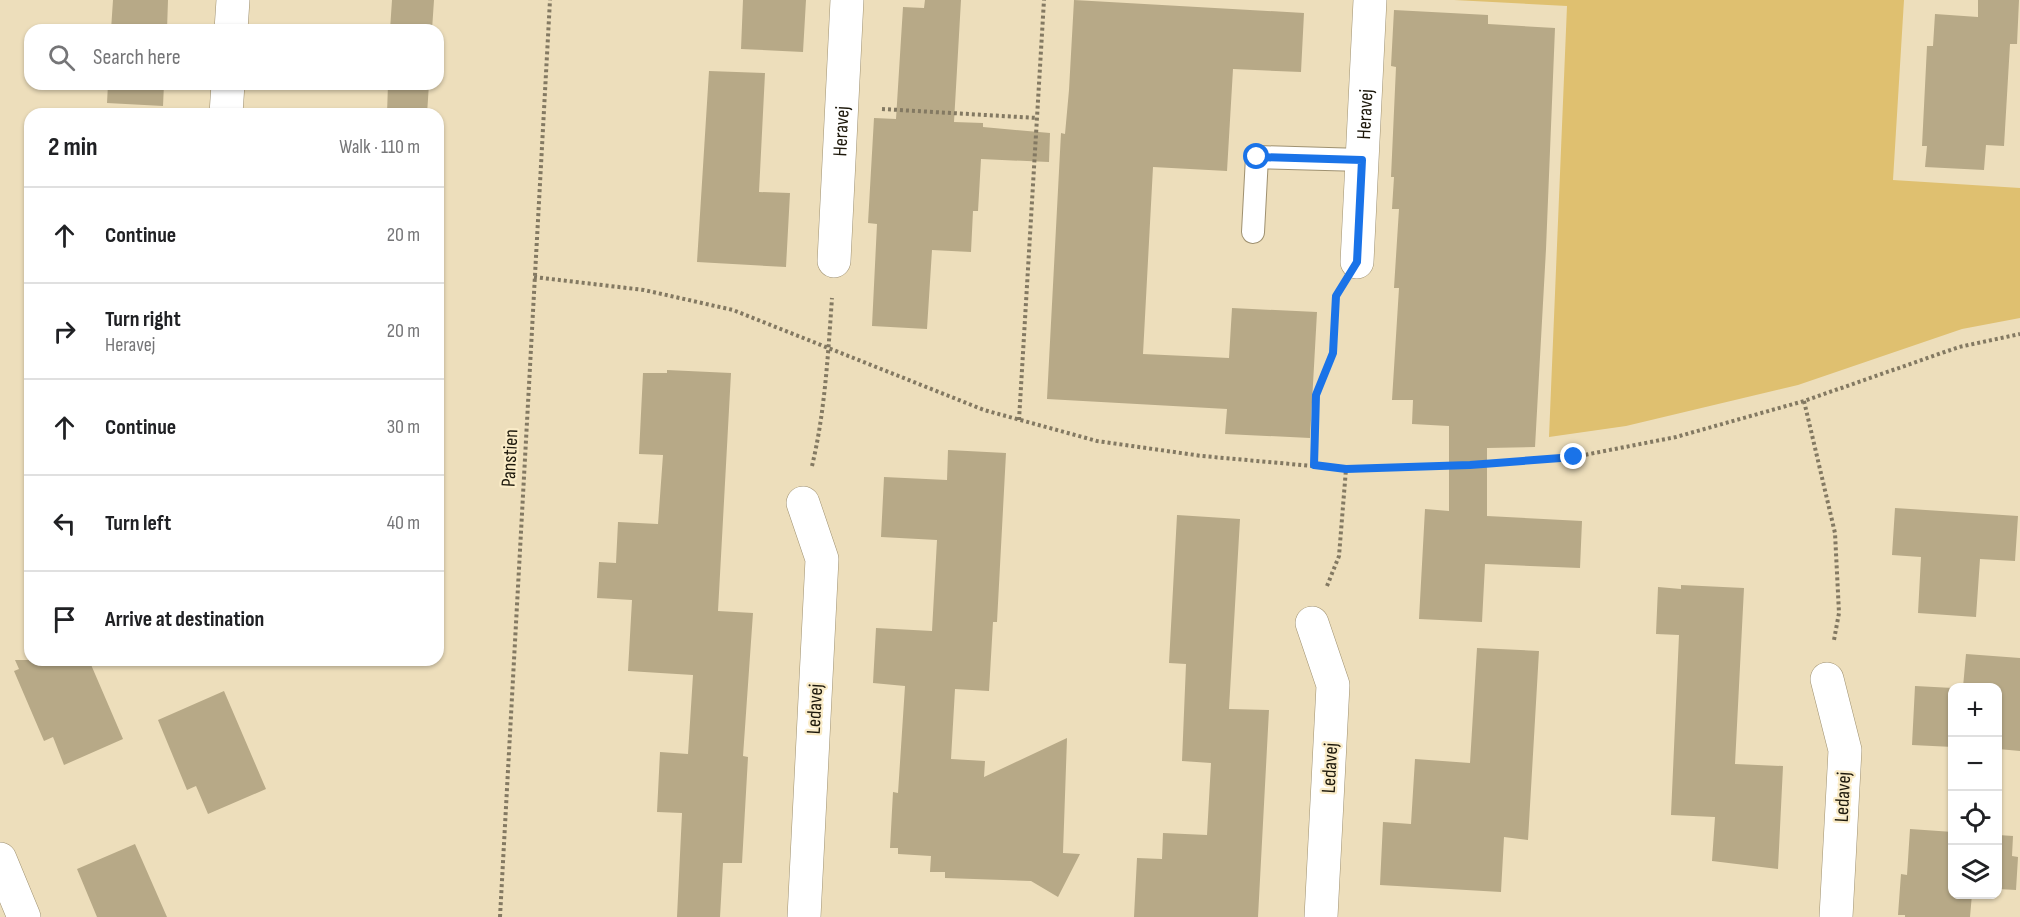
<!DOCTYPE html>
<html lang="en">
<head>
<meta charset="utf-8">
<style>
	body { margin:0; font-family:"Sofia Sans Condensed",sans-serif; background:#f2f2f2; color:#202124 }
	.controls { position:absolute; right:18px; bottom:18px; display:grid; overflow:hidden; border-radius:12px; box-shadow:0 2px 4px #0004 }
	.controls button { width:54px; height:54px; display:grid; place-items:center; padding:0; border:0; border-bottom:2px solid #e0e0e0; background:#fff; color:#202124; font:30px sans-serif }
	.stop { position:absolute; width:18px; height:18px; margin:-14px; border:4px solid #1a73e8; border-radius:50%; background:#fff }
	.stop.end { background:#1a73e8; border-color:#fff; box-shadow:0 2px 6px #0008 }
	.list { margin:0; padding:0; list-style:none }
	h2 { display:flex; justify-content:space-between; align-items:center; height:78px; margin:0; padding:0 24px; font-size:26px }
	h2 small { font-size:20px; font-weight:400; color:#757577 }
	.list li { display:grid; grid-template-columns:39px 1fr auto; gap:18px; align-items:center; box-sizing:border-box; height:96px; padding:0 24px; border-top:2px solid #e0e0e0 }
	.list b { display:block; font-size:22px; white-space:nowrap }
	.list p { margin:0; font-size:20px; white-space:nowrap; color:#757577 }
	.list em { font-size:20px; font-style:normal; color:#757577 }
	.icon { flex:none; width:33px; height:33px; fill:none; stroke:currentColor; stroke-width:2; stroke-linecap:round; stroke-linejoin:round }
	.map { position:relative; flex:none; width:2020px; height:917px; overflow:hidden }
	.search { position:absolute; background:#fff; box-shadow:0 2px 4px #0004; left:24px; top:24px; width:420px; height:66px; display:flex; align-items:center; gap:15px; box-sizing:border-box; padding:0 21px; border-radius:18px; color:#757577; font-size:22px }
	.panel { position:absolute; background:#fff; box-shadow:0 2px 4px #0004; left:24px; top:108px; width:420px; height:558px; border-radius:18px }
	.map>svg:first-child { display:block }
	.green { fill:#dfc070 }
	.building { fill:#b7a987 }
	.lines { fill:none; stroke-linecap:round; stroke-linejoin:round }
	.lane-casing { stroke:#9f9170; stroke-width:24 }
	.street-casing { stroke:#9f9170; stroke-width:34 }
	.path { stroke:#837962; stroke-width:4; stroke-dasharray:3 3; stroke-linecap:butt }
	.lane { stroke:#fff; stroke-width:22 }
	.street { stroke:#fff; stroke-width:33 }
	.route { stroke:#1a73e8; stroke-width:8 }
	.labels { text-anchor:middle; stroke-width:4.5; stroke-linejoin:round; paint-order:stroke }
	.street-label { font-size:20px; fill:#1e190c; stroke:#faecc8 }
</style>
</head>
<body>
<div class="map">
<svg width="2020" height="917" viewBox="0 0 2020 917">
	<rect width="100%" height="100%" fill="#eddebb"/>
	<path class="green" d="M 1454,0 L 1904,0 L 1893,180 L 2020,188 L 2020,318 L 1962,329 L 1798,385 L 1626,426 L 1549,437 L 1567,6 Z"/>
	<path class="building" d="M 113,0 L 168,0 L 167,30 L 111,30 Z
		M 392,0 L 434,0 L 432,30 L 390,30 Z
		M 743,0 L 806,0 L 803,52 L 741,49 Z
		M 925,0 L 961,0 L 954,122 L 983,123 L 983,127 L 1050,133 L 1049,162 L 981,159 L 978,211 L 973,211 L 971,252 L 932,250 L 927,329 L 872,326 L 877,224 L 868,223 L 874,118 L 896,119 L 903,7 L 924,8 Z
		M 1074,0 L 1304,13 L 1301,72 L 1233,69 L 1227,171 L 1153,167 L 1143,354 L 1229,358 L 1232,308 L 1317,312 L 1310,438 L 1225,434 L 1227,409 L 1047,399 L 1061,133 L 1065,134 L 1069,90 Z
		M 1978,0 L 2019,0 L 2017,44 L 2010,44 L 2004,146 L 1986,145 L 1984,170 L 1925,167 L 1927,146 L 1922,146 L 1927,46 L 1933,46 L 1935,14 L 1978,17 Z
		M 1394,10 L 1488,15 L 1488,24 L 1555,28 L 1546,249 L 1535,447 L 1487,448 L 1487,516 L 1582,521 L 1580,568 L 1485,564 L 1482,622 L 1419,619 L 1425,509 L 1449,511 L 1449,426 L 1412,424 L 1413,400 L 1392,400 L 1399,288 L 1394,288 L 1399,209 L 1392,209 L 1394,177 L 1391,177 L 1396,67 L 1391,66 Z
		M 709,71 L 765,73 L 759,192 L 790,193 L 786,267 L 697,262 Z
		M 108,84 L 164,84 L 163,106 L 107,103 Z
		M 388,84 L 429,84 L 427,114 L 387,114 Z
		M 667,370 L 731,373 L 718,611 L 753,613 L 743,756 L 748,757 L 742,863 L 723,863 L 720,917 L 677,917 L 682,813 L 657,812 L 660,752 L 688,754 L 693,675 L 628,671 L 632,600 L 597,598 L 599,562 L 616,563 L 618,522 L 658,524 L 663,455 L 639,454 L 643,373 L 667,373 Z
		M 948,450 L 1006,453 L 997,622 L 993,622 L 989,691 L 955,689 L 951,759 L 985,761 L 984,777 L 1067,738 L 1063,853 L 1080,854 L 1058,897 L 1031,881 L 945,878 L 945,872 L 930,872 L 931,856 L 898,854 L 898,848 L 890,848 L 893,792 L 898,793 L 905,686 L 873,683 L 876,628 L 932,631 L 937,540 L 881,537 L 884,477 L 947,480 Z
		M 1895,508 L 2018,516 L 2015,561 L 1980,559 L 1976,617 L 1918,613 L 1921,557 L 1892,555 Z
		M 1177,515 L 1240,519 L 1229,709 L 1269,710 L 1258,917 L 1134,917 L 1137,858 L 1162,859 L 1163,833 L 1207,835 L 1211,763 L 1182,761 L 1186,664 L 1169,663 Z
		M 1681,585 L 1744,588 L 1735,764 L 1783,766 L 1778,869 L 1712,861 L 1715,817 L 1671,815 L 1679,635 L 1656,634 L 1658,587 L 1681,589 Z
		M 1477,648 L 1539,651 L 1528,840 L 1504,837 L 1501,892 L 1380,885 L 1383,822 L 1411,824 L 1415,759 L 1470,763 Z
		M 1966,654 L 2020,658 L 2020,751 L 1998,749 L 1998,687 L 1963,687 Z
		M 15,660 L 89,660 L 123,739 L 64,765 L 53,737 L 44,741 L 14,671 L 19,669 Z
		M 1915,686 L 1953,688 L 1953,747 L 1912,745 Z
		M 224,691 L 266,789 L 208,814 L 196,786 L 187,790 L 158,720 Z
		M 1910,829 L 1953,832 L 1953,894 L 1972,894 L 1970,917 L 1905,917 L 1905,915 L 1898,915 L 1901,874 L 1907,875 Z
		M 1998,835 L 2013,836 L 2012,856 L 2018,857 L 2016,890 L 1998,889 Z
		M 135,844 L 167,917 L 97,917 L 77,869 Z"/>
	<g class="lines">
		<g class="lane-casing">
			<path id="lane" d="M 1253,232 L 1257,157 L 1362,160"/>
		</g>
		<g class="street-casing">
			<g id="street">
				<path d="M 231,30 L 233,0"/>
				<path d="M 226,114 L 228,84"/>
				<path id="s1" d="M 834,261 L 847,0"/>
				<path id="s2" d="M 1357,262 L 1370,0"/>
				<path d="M 803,503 L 822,559 L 804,917"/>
				<path d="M 1312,623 L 1333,685 L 1321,917"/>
				<path d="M 1827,679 L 1845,750 L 1836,917"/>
				<path d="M 0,859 L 24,917"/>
			</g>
		</g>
		<path class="path" d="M 882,109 L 1037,118
			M 534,277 L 644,290 L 733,310 L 984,410 L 1097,441 L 1202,456 L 1346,469 L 1470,465 L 1574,457 L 1676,437 L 1804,401 L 1959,347 L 2020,334
			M 1804,401 L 1835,533 L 1839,613 L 1834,640
			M 1019,420 L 1044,0
			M 1314,465 L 1316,395 L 1333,353 L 1336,296
			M 812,466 C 825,412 828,354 832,298
			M 1327,586 L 1339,556 L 1346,469
			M 500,917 L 550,0"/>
		<use href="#lane" class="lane"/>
		<use href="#street" class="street"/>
	</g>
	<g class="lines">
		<path class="route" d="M 1257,157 L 1362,160 L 1357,262 L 1336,296 L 1333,353 L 1316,395 L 1314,465 L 1346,469 L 1470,465 L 1574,457"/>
	</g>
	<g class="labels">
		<g class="street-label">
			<text dy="7" stroke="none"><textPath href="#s2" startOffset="148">Heravej</textPath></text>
			<text dy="7" stroke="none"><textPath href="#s1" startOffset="130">Heravej</textPath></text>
			<text transform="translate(509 458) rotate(-87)" y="7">Panstien</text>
			<text transform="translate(814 709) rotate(-87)" y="7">Ledavej</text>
			<text transform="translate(1329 768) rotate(-87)" y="7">Ledavej</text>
			<text transform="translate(1842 797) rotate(-87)" y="7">Ledavej</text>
		</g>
	</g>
</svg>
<div class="controls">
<button>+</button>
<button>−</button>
<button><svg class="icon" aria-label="locate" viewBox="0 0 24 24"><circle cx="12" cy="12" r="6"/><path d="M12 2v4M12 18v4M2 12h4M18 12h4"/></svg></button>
<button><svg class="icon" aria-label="layers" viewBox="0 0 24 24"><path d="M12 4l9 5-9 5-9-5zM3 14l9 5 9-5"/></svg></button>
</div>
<div class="stop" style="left:1257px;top:157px"></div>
<div class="stop end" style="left:1574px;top:457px"></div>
<div class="search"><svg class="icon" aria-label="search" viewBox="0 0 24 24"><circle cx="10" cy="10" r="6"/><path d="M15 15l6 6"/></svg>Search here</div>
<section class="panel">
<h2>2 min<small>Walk · 110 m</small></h2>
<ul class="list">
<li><svg class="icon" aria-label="ahead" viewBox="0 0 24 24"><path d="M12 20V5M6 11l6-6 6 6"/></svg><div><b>Continue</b></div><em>20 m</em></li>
<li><svg class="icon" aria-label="right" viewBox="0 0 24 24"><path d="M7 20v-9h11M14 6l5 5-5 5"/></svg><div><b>Turn right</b><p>Heravej</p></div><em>20 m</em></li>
<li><svg class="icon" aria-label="ahead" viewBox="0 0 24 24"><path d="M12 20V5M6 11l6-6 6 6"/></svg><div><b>Continue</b></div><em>30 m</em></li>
<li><svg class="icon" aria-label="left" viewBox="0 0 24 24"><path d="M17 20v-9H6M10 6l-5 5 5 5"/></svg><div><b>Turn left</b></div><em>40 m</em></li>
<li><svg class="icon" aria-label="arrive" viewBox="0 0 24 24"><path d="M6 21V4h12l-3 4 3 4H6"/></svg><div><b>Arrive at destination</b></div></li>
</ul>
</section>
</div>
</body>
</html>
